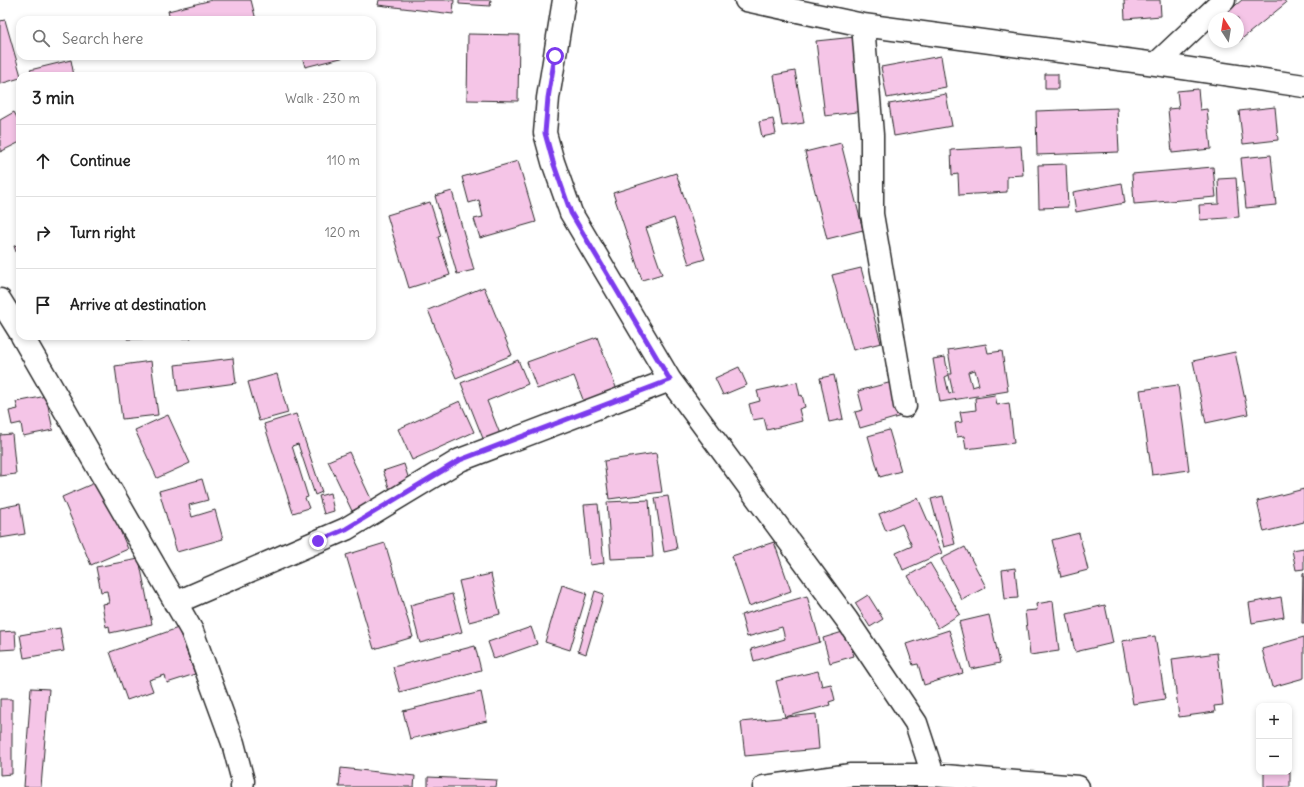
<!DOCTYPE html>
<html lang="en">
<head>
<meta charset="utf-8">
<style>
	body { margin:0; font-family:Delius,sans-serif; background:#f6f6f6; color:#222 }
	.controls { position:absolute; right:12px; bottom:12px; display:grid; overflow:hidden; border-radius:8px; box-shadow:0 2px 6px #0003 }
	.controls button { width:36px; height:36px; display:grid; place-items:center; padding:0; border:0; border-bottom:1px solid #e0e0e0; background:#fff; color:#222; font:20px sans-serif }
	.compass { position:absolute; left:1208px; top:12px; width:36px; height:36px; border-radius:50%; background:#fff; box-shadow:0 2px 6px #0003; rotate:348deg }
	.stop { position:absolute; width:12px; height:12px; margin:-9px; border:3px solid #7c3aed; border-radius:50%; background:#fff }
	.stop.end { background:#7c3aed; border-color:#fff; box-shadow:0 1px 4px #0008 }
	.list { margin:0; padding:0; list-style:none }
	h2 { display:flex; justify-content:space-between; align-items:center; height:52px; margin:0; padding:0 16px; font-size:17px }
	h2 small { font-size:13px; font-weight:400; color:#767676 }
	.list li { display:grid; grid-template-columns:26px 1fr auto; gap:12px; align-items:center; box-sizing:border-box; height:72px; padding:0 16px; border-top:1px solid #e0e0e0 }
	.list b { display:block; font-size:15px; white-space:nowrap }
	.list em { font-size:13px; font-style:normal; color:#767676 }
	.icon { flex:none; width:22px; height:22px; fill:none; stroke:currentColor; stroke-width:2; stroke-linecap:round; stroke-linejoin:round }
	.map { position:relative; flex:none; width:1304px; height:787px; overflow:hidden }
	.search { position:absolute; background:#fff; box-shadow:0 2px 6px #0003; left:16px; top:16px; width:360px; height:44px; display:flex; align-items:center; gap:10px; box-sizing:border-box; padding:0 14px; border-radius:12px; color:#767676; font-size:15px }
	.panel { position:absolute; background:#fff; box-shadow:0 2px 6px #0003; left:16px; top:72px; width:360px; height:268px; border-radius:12px }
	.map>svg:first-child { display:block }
	.building { fill:#f5c5e7; stroke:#2b2b2b; fill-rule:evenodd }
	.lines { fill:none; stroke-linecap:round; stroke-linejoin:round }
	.minor-casing { stroke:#2b2b2b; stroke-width:25 }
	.minor { stroke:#fff; stroke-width:22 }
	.route { stroke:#7c3aed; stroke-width:5 }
</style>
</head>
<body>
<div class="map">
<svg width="1304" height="787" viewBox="0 0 1304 787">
	<rect width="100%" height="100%" fill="#fff"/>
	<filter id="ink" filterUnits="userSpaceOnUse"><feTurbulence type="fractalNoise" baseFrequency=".025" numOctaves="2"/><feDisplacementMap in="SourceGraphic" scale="8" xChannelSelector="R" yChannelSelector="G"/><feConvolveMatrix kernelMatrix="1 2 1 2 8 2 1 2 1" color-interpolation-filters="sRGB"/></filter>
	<g filter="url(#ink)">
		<path class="building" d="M 212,0 L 251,0 L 256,20 L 170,20 L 168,11 Z
			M 379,0 L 454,0 L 453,14 L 378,5 Z
			M 459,0 L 491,0 L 490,6 L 459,4 Z
			M 1124,0 L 1160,0 L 1161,16 L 1125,19 Z
			M 1242,0 L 1284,0 L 1286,3 L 1238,42 L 1238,18 L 1220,18 Z
			M 5,20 L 21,76 L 20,78 L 0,84 L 0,21 Z
			M 468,34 L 519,35 L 518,101 L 467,100 Z
			M 855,37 L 864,111 L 825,116 L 816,41 Z
			M 302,56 L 349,56 L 305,67 Z
			M 941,56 L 946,87 L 887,98 L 881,67 Z
			M 71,60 L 74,76 L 32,76 L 30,70 Z
			M 795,71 L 804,123 L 782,126 L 774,75 Z
			M 1045,74 L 1058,74 L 1058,89 L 1045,89 Z
			M 1198,89 L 1200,110 L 1207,109 L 1211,149 L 1172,153 L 1168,109 L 1179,108 L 1177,91 Z
			M 946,94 L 952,126 L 894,136 L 889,104 Z
			M 1275,107 L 1278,140 L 1243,144 L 1239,111 Z
			M 1117,108 L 1119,152 L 1037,155 L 1036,111 Z
			M 14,112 L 20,123 L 20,142 L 0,152 L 0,120 Z
			M 773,119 L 776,134 L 762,137 L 759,122 Z
			M 841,143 L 863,230 L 827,239 L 805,152 Z
			M 1021,146 L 1023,175 L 1007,176 L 1007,192 L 959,195 L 958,174 L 952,175 L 951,150 Z
			M 1271,155 L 1276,205 L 1246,208 L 1241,158 Z
			M 518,161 L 536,222 L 480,238 L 474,219 L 483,217 L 479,200 L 469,203 L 462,177 Z
			M 1066,164 L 1068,207 L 1039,208 L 1038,165 Z
			M 1213,167 L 1216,197 L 1134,204 L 1132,174 Z
			M 676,173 L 705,259 L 689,264 L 674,218 L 646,228 L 662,274 L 642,280 L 613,193 Z
			M 1236,178 L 1239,217 L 1200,220 L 1199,205 L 1219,204 L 1218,179 Z
			M 1122,183 L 1125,203 L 1076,212 L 1073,192 Z
			M 452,191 L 474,270 L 457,274 L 435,196 Z
			M 430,202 L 441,236 L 438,237 L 450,275 L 409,288 L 387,215 Z
			M 20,244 L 20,263 L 14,246 Z
			M 861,268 L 881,343 L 853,350 L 832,275 Z
			M 484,287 L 512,355 L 456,378 L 428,310 Z
			M 127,336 L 191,336 L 191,338 L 127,339 Z
			M 597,337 L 617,390 L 584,402 L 574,376 L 537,389 L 527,362 Z
			M 986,344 L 988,353 L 1002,351 L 1008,391 L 940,402 L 933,359 L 945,357 L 948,374 L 952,374 L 948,350 ZM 975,370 L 979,385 L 972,387 L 968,372 ZM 949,375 L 953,393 L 949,394 L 945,377 Z
			M 1235,352 L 1248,414 L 1206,423 L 1193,361 Z
			M 233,358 L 236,383 L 178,391 L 175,365 Z
			M 518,360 L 528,384 L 487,401 L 500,434 L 484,441 L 461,383 Z
			M 151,361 L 158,415 L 122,419 L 115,366 Z
			M 739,367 L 747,385 L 723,395 L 715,378 Z
			M 277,374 L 288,413 L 259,421 L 248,382 Z
			M 834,375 L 843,419 L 829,422 L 820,378 Z
			M 896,381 L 905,415 L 860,428 L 855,412 L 863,410 L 858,391 Z
			M 797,382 L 800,396 L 802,395 L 805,407 L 799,409 L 802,421 L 767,430 L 764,418 L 753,420 L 749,404 L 760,401 L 757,391 Z
			M 1178,385 L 1189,470 L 1152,475 L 1140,390 Z
			M 995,395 L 997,405 L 1009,403 L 1014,443 L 966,449 L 964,436 L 957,437 L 955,423 L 962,422 L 960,412 L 976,410 L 975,398 Z
			M 46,396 L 53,430 L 23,436 L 21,423 L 12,425 L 9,411 L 18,409 L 16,402 Z
			M 460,401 L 474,432 L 412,460 L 398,429 Z
			M 296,414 L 322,492 L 315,495 L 298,444 L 292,446 L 308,497 L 305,498 L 309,508 L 293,513 L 264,424 Z
			M 168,415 L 190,463 L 157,478 L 135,430 Z
			M 889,430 L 901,471 L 880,477 L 868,436 Z
			M 12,434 L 16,474 L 0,476 L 0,435 Z
			M 349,452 L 372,501 L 352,511 L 328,461 Z
			M 656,453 L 662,492 L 609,499 L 604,461 Z
			M 404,464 L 410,483 L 390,490 L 383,471 Z
			M 202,479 L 208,500 L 189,505 L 192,517 L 215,510 L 223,539 L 177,552 L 159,491 Z
			M 99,481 L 128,549 L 91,565 L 62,497 Z
			M 1304,489 L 1304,522 L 1264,532 L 1257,501 Z
			M 330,493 L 334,511 L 324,514 L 319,496 Z
			M 668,496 L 677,549 L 664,552 L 655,498 Z
			M 943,496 L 955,544 L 944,547 L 931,499 Z
			M 918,498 L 942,553 L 903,570 L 896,553 L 912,546 L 902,524 L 886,531 L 879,514 Z
			M 649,500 L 653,557 L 611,559 L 607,502 Z
			M 20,504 L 25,534 L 0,538 L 0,508 Z
			M 598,504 L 604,563 L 590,565 L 584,505 Z
			M 1079,533 L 1088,570 L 1061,577 L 1052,540 Z
			M 774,542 L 791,591 L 749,606 L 732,556 Z
			M 385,543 L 413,637 L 374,649 L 346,555 Z
			M 965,547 L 986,587 L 962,600 L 941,559 Z
			M 1304,548 L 1304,569 L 1296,570 L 1292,550 Z
			M 139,559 L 152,624 L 110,633 L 109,626 L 106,627 L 102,604 L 109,603 L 107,591 L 101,592 L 96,567 Z
			M 930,563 L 960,614 L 938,628 L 908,576 Z
			M 1015,568 L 1018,598 L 1005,599 L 1002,570 Z
			M 1303,573 L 1304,573 L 1304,623 L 1302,623 Z
			M 491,574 L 500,614 L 469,622 L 459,581 Z
			M 562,585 L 587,593 L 570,650 L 545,642 Z
			M 595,591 L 604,594 L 586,654 L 578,651 Z
			M 452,594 L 462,632 L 420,643 L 410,605 Z
			M 868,595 L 883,619 L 870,627 L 855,603 Z
			M 807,596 L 820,642 L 754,661 L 751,649 L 785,639 L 782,627 L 747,637 L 741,615 Z
			M 1281,597 L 1284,617 L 1252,623 L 1249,603 Z
			M 1053,601 L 1059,651 L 1030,655 L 1025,611 L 1037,610 L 1036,604 Z
			M 1105,605 L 1113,643 L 1075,652 L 1067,614 Z
			M 989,615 L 1000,663 L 971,669 L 959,622 Z
			M 531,627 L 537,644 L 494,659 L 488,642 Z
			M 60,628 L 64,651 L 24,658 L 20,635 Z
			M 178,628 L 195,674 L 167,683 L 165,675 L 149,680 L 153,691 L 127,700 L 110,652 Z
			M 949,630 L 963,673 L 924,685 L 918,664 L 913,665 L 906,644 Z
			M 15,631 L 16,649 L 0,650 L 0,632 Z
			M 846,631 L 854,656 L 830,663 L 823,638 Z
			M 1155,636 L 1165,699 L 1133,704 L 1122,641 Z
			M 1304,637 L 1304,678 L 1272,687 L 1262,649 Z
			M 475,646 L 481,670 L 400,692 L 393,667 Z
			M 1217,653 L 1223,705 L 1214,706 L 1215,712 L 1179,717 L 1172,659 Z
			M 818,671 L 822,686 L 831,684 L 835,700 L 829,702 L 830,705 L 785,717 L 776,681 Z
			M 31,688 L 49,689 L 41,787 L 24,787 Z
			M 481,692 L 487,721 L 410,739 L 403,711 Z
			M 0,699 L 12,699 L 12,774 L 0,775 Z
			M 816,714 L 819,749 L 745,756 L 741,722 Z
			M 341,768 L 415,776 L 414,787 L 339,787 Z
			M 1264,772 L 1290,772 L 1290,787 L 1264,787 Z
			M 428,777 L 497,780 L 496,787 L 428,787 Z"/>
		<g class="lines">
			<g class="minor-casing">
				<path id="minor" d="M 564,0 L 548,98 L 545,133 L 553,162 L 571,213 L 670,380 L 847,620 L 916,723 L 933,775
					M 746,0 L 863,25 L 1156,64 L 1304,86
					M 863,25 L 872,135 L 872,214 L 905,406
					M 1156,64 L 1224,0
					M 0,300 L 20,332
					M 22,336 L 192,631 L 233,743 L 243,781 L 242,787
					M 175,603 L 346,529 L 460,460 L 670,380
					M 764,787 L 851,775 L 933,775 L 1078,787"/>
			</g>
			<use href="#minor" class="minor"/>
		</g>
	</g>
	<g class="lines" filter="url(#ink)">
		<path class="route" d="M 318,541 L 346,529 L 460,460 L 670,380 L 571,213 L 553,162 L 545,133 L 548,98 L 555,56"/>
	</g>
</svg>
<div class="controls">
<button>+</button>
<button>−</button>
</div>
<svg class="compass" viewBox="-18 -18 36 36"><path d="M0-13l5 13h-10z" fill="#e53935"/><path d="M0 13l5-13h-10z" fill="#767676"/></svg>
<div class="stop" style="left:555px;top:56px"></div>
<div class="stop end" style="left:318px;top:541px"></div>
<div class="search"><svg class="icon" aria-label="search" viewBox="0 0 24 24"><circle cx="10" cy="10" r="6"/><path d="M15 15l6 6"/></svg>Search here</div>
<section class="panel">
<h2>3 min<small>Walk · 230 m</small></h2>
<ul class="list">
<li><svg class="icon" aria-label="ahead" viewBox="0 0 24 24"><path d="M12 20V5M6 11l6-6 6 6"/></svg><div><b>Continue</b></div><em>110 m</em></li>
<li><svg class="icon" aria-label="right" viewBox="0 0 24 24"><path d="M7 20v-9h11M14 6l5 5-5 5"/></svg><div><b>Turn right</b></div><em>120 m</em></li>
<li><svg class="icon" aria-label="arrive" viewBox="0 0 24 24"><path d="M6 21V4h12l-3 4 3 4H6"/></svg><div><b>Arrive at destination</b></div></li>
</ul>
</section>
</div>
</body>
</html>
